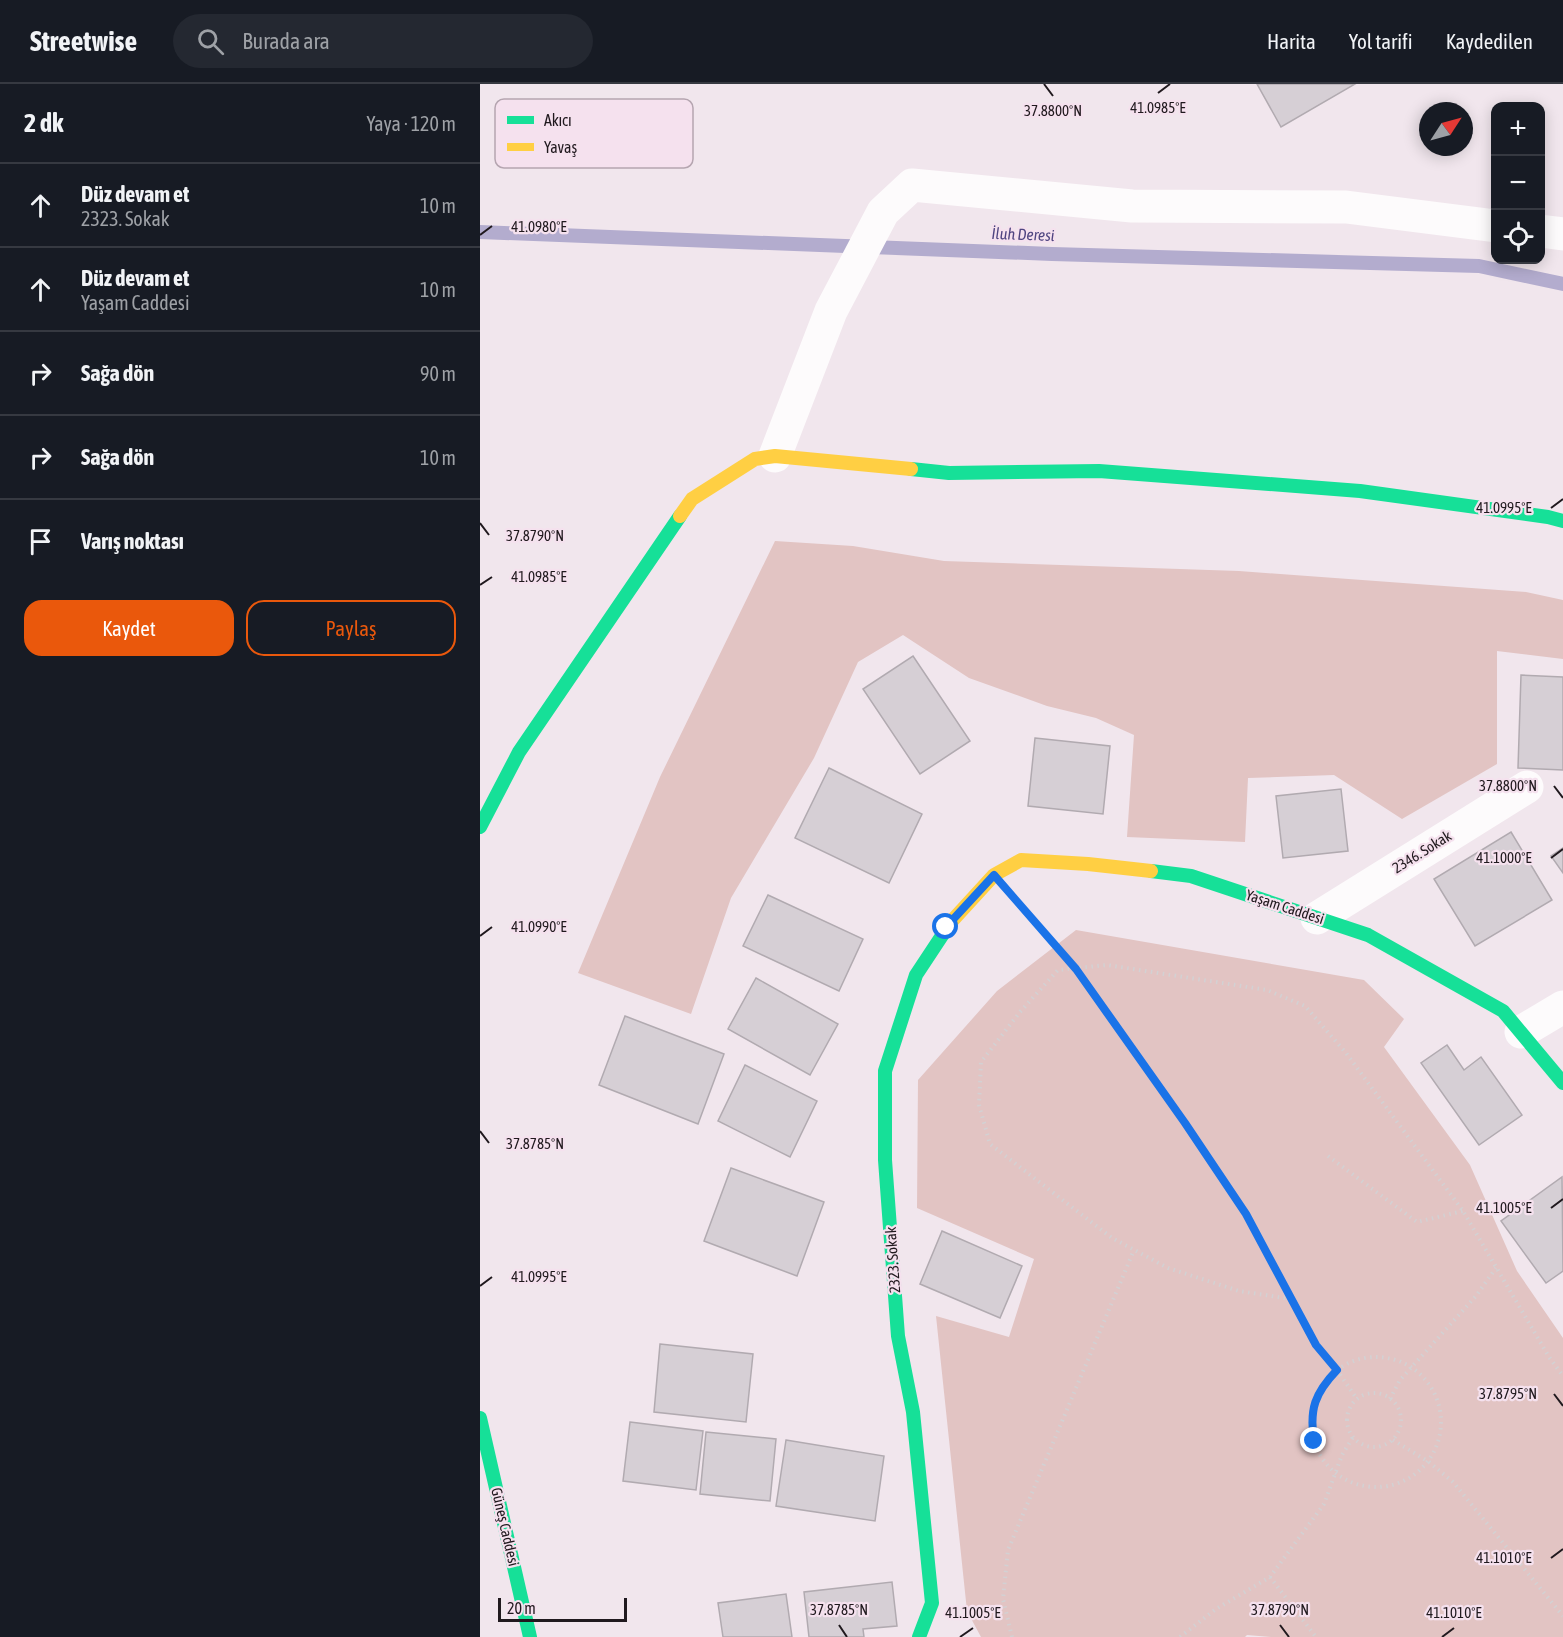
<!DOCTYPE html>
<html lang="tr">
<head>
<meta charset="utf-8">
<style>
	body { margin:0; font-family:"Asap Condensed",sans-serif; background:#242831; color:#f1f3f6 }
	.controls { position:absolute; right:18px; top:18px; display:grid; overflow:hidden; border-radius:12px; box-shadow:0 3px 15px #0003 }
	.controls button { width:54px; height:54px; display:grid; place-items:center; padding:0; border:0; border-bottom:2px solid #363941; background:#171b24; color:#f1f3f6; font:30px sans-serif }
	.compass { position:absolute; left:939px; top:18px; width:54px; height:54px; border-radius:50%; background:#171b24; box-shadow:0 3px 15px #0003; rotate:54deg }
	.scale { position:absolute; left:18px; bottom:15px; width:129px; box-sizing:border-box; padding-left:6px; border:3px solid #20191e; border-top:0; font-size:16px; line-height:21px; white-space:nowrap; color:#20191e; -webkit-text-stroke:4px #f5e1ee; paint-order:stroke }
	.stop { position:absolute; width:18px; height:18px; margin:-14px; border:4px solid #1a73e8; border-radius:50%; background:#fff }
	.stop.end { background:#1a73e8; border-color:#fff; box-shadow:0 2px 6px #0008 }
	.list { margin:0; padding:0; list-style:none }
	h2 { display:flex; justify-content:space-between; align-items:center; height:78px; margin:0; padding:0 24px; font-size:26px }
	h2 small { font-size:20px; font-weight:400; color:#9ea1a6 }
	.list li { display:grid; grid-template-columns:39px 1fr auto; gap:18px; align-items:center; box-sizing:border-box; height:84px; padding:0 24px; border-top:2px solid #363941 }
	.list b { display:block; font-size:22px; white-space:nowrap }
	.list p { margin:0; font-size:20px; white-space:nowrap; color:#9ea1a6 }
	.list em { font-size:20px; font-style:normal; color:#9ea1a6 }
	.actions { display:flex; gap:12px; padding:18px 24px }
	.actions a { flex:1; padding:14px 0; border:2px solid #ea580c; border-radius:18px; text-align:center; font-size:21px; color:#ea580c }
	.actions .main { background:#ea580c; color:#fff }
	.icon { flex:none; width:33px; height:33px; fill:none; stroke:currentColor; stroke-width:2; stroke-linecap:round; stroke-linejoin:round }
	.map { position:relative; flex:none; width:1083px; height:1553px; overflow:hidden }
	header { display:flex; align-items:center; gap:36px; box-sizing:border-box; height:84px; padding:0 30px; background:#171b24; border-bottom:2px solid #363941 }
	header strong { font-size:28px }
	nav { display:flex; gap:33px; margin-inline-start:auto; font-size:21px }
	.search { width:420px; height:54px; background:#242831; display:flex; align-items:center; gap:15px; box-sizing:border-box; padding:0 21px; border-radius:33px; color:#9ea1a6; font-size:22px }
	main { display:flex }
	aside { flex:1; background:#171b24 }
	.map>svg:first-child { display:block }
	.green { fill:#e2c4c3 }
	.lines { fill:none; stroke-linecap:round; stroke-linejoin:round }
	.stream { stroke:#b3acce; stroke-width:14 }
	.building { fill:#d6cfd5; stroke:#b1aab0; stroke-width:1.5 }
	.path { stroke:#d3d1d3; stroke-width:4; stroke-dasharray:1.5 4.5; stroke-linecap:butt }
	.street { stroke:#fdfbfc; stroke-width:33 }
	.fast { stroke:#16e098; stroke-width:14 }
	.slow { stroke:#ffcf43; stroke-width:14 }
	.route { stroke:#1a73e8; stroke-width:8 }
	.ticks { fill:none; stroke:#20191e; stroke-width:2 }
	.labels { text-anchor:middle; stroke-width:4.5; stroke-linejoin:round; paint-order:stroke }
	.street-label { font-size:15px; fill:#20191e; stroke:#f5e1ee }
	.water-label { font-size:16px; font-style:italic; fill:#4f4480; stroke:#f5e1ee }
	.key { fill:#f5e1ee; stroke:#b5a5b0; stroke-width:1.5 }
	.key-label { font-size:16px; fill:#20191e }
	.ticks-label { font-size:15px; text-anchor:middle; fill:#20191e; stroke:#f5e1ee; stroke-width:4.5; stroke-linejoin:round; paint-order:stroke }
</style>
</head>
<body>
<header>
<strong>Streetwise</strong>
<div class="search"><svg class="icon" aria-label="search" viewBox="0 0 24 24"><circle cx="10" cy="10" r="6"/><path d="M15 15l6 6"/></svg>Burada ara</div>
<nav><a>Harita</a><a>Yol tarifi</a><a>Kaydedilen</a></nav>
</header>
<main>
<aside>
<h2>2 dk<small>Yaya · 120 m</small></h2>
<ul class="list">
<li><svg class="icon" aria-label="ahead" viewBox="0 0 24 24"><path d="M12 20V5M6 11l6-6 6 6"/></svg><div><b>Düz devam et</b><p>2323. Sokak</p></div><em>10 m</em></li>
<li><svg class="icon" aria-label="ahead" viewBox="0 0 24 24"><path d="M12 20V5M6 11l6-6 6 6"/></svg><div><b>Düz devam et</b><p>Yaşam Caddesi</p></div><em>10 m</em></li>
<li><svg class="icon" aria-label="right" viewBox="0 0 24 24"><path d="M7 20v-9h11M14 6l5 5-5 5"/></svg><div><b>Sağa dön</b></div><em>90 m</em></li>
<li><svg class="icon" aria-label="right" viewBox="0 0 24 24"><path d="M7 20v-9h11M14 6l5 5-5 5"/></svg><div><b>Sağa dön</b></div><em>10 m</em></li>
<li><svg class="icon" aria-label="arrive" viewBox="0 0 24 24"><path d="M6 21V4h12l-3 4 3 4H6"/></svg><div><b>Varış noktası</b></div></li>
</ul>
<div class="actions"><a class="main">Kaydet</a><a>Paylaş</a></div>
</aside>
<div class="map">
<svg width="1083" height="1553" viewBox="0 0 1083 1553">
	<rect width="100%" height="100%" fill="#f1e6ed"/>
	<path class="green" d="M 295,457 L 373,462 L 464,477 L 759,487 L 1046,508 L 1083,516 L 1083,575 L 1017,567 L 1017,680 L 922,735 L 854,691 L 768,694 L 765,758 L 647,753 L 654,651 L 616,634 L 567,622 L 489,594 L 423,551 L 378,578 L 334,674 L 251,814 L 211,930 L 98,889 L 180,693 Z
		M 596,846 L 884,896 L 924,935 L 904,963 L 990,1081 L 1037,1187 L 1083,1254 L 1083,1553 L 791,1553 L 767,1551 L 765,1553 L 501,1553 L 487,1527 L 456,1232 L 529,1253 L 554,1175 L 437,1124 L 438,996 L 517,907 Z"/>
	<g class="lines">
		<path class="stream" d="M 0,148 L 572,170 L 999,182 L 1083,200"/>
	</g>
	<path class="building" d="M 777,0 L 875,0 L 801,43 Z
		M 433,572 L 490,657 L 440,690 L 383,605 Z
		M 1041,591 L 1083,593 L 1083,686 L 1038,684 Z
		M 555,654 L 630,662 L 623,730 L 548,722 Z
		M 349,684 L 442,730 L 409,799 L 315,754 Z
		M 861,705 L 868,767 L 803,774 L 796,712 Z
		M 1031,748 L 1072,816 L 995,862 L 954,795 Z
		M 1083,764 L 1083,789 L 1071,772 Z
		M 288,811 L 383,855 L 359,907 L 263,862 Z
		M 276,894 L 358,940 L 330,991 L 248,945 Z
		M 145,932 L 244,970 L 218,1040 L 119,1001 Z
		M 967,961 L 984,986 L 1001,973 L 1042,1031 L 999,1061 L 941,979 Z
		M 265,981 L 337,1017 L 310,1073 L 238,1037 Z
		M 251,1084 L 344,1118 L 317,1192 L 224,1157 Z
		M 1082,1093 L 1083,1187 L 1066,1199 L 1021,1137 Z
		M 462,1147 L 542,1182 L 520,1234 L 440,1200 Z
		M 180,1260 L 273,1270 L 266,1338 L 174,1328 Z
		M 150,1338 L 223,1347 L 216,1406 L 143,1397 Z
		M 226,1348 L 296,1355 L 290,1417 L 220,1410 Z
		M 306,1356 L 404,1372 L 395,1437 L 296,1422 Z
		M 412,1498 L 417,1542 L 383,1545 L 384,1553 L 329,1553 L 324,1508 Z
		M 306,1510 L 312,1553 L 243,1553 L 238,1519 Z"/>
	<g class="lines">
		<path class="path" d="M 540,821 L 596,885 L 705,1039 L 766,1130 L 836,1261 L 857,1286 L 877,1315
			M 848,1072 L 937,1138 L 983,1127
			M 811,1215 L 759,1207 L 688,1184 L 632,1154 L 510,1060 L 499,1021 L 501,978 L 540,928 L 578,886 L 627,881 L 787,906 L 825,922 L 866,969 L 983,1127 L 1069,1273 L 1083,1292
			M831 1338a65 65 0 1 1 130 0a65 65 0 1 1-130 0Z
			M867 1336a27 27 0 1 1 54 0a27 27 0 1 1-54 0Z
			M 910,1315 L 920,1296 L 996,1212 L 1016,1184
			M 913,1356 L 949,1378 L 973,1398 L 1083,1532
			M 790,1493 L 836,1553
			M 532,1553 L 523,1515 L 528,1466 L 654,1166
			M 700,1553 L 736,1525 L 790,1493 L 844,1420 L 862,1371 L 873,1353"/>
		<path class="street" d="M 1060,147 L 1083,150
			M 295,372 L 351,227 L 403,128 L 432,101 L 652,122 L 866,123 L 1016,142
			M 837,834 L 1047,703
			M 1041,948 L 1083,923"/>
		<path class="fast" d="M 431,385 L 469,389 L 619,387 L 880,407 L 1068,433 L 1083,437
			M 0,743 L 39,668 L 200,432
			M 671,787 L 711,792 L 888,851 L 1023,927 L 1083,999
			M 0,1334 L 50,1553
			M 439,1553 L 452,1519 L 433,1328 L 418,1252 L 405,1076 L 405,987 L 436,891 L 471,838"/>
		<path class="slow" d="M 200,432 L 212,415 L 275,375 L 295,372 L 431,385
			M 471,838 L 514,791 L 541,776 L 608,780 L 671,787"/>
	</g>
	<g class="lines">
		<path class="route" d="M 466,843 L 514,791 L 596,885 L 705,1039 L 766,1130 L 836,1261 L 857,1286 C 835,1309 829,1325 834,1357"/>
	</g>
	<path class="ticks" d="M 564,0 L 573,12M 678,9 L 690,0M 0,151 L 12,142M 1071,424 L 1083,415M 0,439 L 9,451M 0,501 L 12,493M 1074,702 L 1083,714M 1071,774 L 1083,765M 0,852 L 12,843M 0,1047 L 9,1059M 1071,1124 L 1083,1115M 0,1202 L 12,1193M 1074,1310 L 1083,1322M 1071,1474 L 1083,1465M 359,1541 L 367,1553M 800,1541 L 809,1553M 480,1553 L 493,1544M 962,1553 L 974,1544"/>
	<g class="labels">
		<g class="street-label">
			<text transform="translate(942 768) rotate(-32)" y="5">2346. Sokak</text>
			<text transform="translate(805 823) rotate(18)" y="5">Yaşam Caddesi</text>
			<text transform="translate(413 1176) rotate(-94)" y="5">2323. Sokak</text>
			<text transform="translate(25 1443) rotate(77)" y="5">Güneş Caddesi</text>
		</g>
		<g class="water-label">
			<text transform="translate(543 150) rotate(2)" y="6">İluh Deresi</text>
		</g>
	</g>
	<rect x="15" y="15" width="198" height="69" rx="9" class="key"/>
	<rect x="27" y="32" width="27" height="8" fill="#16e098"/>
	<rect x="27" y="59" width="27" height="8" fill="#ffcf43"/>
	<g class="key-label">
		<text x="64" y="42">Akıcı</text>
		<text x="64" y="69">Yavaş</text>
	</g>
	<g class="ticks-label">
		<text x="678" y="29">41.0985°E</text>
		<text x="573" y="32">37.8800°N</text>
		<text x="59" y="148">41.0980°E</text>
		<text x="1024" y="429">41.0995°E</text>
		<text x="55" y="457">37.8790°N</text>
		<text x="59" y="498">41.0985°E</text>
		<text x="1028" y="707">37.8800°N</text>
		<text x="1024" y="779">41.1000°E</text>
		<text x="59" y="848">41.0990°E</text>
		<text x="55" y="1065">37.8785°N</text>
		<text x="1024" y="1129">41.1005°E</text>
		<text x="59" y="1198">41.0995°E</text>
		<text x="1028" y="1315">37.8795°N</text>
		<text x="1024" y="1479">41.1010°E</text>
		<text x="359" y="1531">37.8785°N</text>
		<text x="800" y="1531">37.8790°N</text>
		<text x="493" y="1534">41.1005°E</text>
		<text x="974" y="1534">41.1010°E</text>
	</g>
</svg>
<div class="controls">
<button>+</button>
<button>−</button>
<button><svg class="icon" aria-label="locate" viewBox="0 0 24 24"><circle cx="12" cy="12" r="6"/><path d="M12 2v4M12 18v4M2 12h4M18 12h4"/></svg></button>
</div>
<svg class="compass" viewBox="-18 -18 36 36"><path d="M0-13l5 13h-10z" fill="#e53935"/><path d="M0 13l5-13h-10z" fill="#9ea1a6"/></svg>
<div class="scale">20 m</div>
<div class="stop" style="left:466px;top:843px"></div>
<div class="stop end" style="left:834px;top:1357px"></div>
</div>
</main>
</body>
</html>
